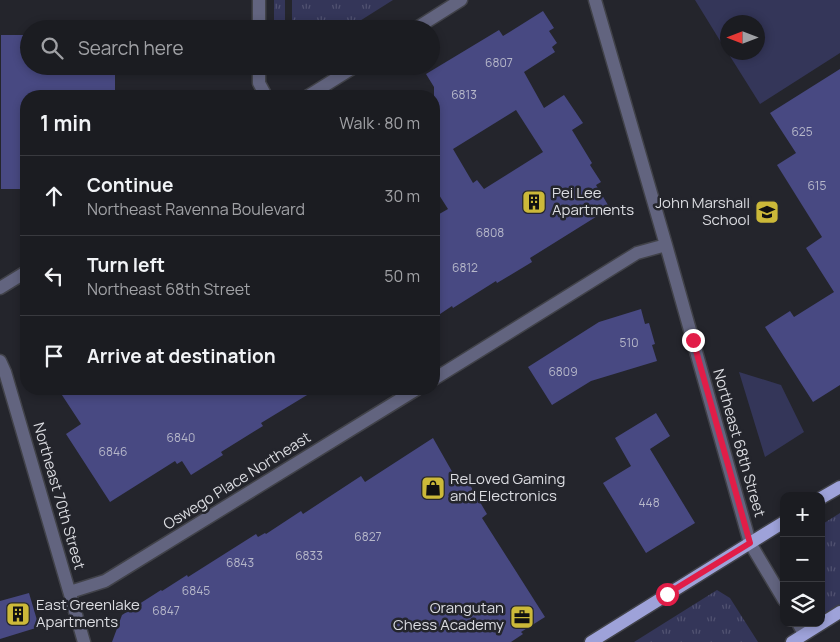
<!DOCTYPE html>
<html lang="en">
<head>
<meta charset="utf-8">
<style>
	body { margin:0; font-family:Manrope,sans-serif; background:#28292e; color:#f1f3f6 }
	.controls { position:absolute; right:15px; bottom:15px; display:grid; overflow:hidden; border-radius:10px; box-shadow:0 2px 8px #0003 }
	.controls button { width:45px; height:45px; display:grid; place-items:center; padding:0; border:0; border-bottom:1px solid #393a3f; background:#1b1c21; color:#f1f3f6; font:25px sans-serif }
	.compass { position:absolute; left:720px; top:15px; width:45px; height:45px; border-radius:50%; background:#1b1c21; box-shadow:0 2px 8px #0003; rotate:270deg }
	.stop { position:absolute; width:15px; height:15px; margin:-11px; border:4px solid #e11d48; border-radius:50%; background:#fff }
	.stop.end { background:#e11d48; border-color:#fff; box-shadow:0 1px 5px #0008 }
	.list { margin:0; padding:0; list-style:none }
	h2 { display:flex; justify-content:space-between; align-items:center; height:65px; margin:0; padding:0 20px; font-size:21px }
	h2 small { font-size:16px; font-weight:400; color:#a0a1a5 }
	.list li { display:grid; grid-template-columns:32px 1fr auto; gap:15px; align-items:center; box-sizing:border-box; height:80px; padding:0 20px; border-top:1px solid #393a3f }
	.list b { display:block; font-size:19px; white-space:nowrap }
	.list p { margin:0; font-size:16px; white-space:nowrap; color:#a0a1a5 }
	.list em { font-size:16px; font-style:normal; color:#a0a1a5 }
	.icon { flex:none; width:28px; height:28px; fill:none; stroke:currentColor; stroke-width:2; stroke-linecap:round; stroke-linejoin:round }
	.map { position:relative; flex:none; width:840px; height:642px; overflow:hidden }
	.search { position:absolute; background:#1b1c21; box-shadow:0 2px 8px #0003; left:20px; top:20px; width:420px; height:55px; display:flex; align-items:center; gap:12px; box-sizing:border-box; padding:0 18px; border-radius:28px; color:#a0a1a5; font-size:19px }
	.panel { position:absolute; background:#1b1c21; box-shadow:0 2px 8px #0003; left:20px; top:90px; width:420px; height:305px; border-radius:20px }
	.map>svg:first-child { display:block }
	.grass { fill:url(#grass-tufts) }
	.park { fill:#343659 }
	.building { fill:#484982; fill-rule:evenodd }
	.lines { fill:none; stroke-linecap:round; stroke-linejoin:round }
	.minor-casing { stroke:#414249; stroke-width:15 }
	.major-casing { stroke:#414249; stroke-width:15 }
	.minor { stroke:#62647f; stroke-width:12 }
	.major { stroke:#9ea2d9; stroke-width:12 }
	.route { stroke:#e11d48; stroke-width:6 }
	.labels { text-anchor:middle; stroke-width:5; stroke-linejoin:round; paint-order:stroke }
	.number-label { font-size:12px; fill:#b6b7c9 }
	.poi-label { font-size:15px; fill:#dbdce1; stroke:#24252c; text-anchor:start }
	.street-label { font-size:15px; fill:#dbdce1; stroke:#24252c }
</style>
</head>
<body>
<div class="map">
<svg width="840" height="642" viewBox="0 0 840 642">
	<defs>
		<pattern id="grass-tufts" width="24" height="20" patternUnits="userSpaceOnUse" patternTransform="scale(1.25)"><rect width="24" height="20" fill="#343659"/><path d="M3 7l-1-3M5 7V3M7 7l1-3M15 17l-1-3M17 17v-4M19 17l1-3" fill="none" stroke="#515271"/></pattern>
	</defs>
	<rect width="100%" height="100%" fill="#24252c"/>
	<path class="grass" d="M 274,0 L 285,0 L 285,29 L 274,29 Z
		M 292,0 L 393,0 L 347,29 L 292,29 Z
		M 840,513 L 840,605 L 822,616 L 821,615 L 821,525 Z
		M 717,590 L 730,598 L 758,642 L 634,642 Z"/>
	<path class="park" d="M 695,0 L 840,0 L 840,53 L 760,104 L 728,53 L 758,52 L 758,22 L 728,22 L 727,52 Z
		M 739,372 L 781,385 L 804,432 L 765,457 Z"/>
	<path class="building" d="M 543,11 L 554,28 L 549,31 L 557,43 L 552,47 L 555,52 L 524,72 L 544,108 L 564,95 L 583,123 L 572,130 L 592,163 L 590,165 L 601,182 L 596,185 L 608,205 L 605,207 L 607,210 L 530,258 L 532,262 L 497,283 L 496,281 L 453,308 L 452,306 L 434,318 L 434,217 L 448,209 L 434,187 L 434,87 L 426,74 L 499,30 L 503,36 ZM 516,110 L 543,152 L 484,189 L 477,180 L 473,183 L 453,149 Z
		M 40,22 L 90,22 L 90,29 L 40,29 Z
		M 1,35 L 29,35 L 29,66 L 115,66 L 115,90 L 65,90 L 65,96 L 26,96 L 26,189 L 1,189 Z
		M 840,69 L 840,385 L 813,402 L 765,327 L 790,311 L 794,317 L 834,292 L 806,248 L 822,237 L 777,165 L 796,153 L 770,113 Z
		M 641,309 L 645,324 L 649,323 L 655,344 L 652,345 L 657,361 L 591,381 L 552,405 L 528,367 L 599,322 Z
		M 58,389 L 317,389 L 261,423 L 263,426 L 221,452 L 223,455 L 191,475 L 182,461 L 177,464 L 175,461 L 110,502 L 66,434 L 81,424 Z
		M 656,413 L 670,436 L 650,449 L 695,523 L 646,553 L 603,483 L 631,466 L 615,438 Z
		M 433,438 L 458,482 L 467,480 L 487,514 L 482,518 L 545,617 L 521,632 L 523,634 L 511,642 L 112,642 L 122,615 L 161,590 L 162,591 L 187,575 L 188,577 L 256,534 L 258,537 L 265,533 L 266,534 L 301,511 L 303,514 L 361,476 L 365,482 Z
		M 29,593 L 39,627 L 0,639 L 0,601 Z"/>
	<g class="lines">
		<g class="minor-casing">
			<path id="minor" d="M 259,0 L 259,29
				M 595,0 L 666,245 L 750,543 L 784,600
				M 415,29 L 461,0
				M 259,66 L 259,83 L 266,96
				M 308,96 L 356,66
				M 0,288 L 26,272
				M 0,361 L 5,372 L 84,642
				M 434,379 L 637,253 L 666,245
				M 70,592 L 105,581 L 417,389
				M 798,623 L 804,634"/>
		</g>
		<g class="major-casing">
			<path id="major" d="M 821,498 L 840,487
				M 591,642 L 784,522
				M 792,642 L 840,612"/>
		</g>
		<use href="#minor" class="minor"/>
		<use href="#major" class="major"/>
	</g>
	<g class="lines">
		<path class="route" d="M 667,594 L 750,543 L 693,340"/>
	</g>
	<defs>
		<g id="building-square" transform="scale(1.25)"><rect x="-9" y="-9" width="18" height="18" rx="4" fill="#ccb939" stroke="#24252c"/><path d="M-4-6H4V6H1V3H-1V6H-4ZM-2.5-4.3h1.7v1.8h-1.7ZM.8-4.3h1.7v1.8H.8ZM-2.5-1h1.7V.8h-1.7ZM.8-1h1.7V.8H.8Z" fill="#111"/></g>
		<g id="school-square" transform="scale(1.25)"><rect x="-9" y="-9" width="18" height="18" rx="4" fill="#ccb939" stroke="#24252c"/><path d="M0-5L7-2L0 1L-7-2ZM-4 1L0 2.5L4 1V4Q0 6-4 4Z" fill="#111"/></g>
		<g id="shop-square" transform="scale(1.25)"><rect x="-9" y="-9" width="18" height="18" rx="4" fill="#ccb939" stroke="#24252c"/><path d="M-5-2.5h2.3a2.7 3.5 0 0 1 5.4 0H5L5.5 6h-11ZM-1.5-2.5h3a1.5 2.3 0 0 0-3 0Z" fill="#111"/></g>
		<g id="office-square" transform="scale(1.25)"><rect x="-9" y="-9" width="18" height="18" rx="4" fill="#ccb939" stroke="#24252c"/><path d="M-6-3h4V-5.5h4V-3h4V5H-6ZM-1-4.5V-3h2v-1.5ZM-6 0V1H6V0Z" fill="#111"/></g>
	</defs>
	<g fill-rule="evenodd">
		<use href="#building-square" x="534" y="202"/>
		<use href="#school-square" x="767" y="212"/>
		<use href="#shop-square" x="433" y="488"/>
		<use href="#building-square" x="18" y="614"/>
		<use href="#office-square" x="522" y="617"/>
	</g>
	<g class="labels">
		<g class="number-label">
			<text x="499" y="67">6807</text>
			<text x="464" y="99">6813</text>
			<text x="802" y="136">625</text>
			<text x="817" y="190">615</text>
			<text x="490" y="237">6808</text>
			<text x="465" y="272">6812</text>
			<text x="629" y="347">510</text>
			<text x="563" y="376">6809</text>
			<text x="181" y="442">6840</text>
			<text x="113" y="456">6846</text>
			<text x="649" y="507">448</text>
			<text x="368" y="541">6827</text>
			<text x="309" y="560">6833</text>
			<text x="240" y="567">6843</text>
			<text x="196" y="595">6845</text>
			<text x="166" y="615">6847</text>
		</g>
		<g class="poi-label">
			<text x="552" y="198">Pei Lee<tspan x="552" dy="17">Apartments</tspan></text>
			<text x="750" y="208" text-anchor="end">John Marshall<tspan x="750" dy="17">School</tspan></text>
			<text x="450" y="484">ReLoved Gaming<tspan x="450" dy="17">and Electronics</tspan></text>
			<text x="36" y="610">East Greenlake<tspan x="36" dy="17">Apartments</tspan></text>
			<text x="504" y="613" text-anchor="end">Orangutan<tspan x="504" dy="17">Chess Academy</tspan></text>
		</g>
		<g class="street-label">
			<text transform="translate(739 443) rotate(74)" y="5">Northeast 68th Street</text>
			<text transform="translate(237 481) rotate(-32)" y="5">Oswego Place Northeast</text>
			<text transform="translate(59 496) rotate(74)" y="5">Northeast 70th Street</text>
		</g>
	</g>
</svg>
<div class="controls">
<button>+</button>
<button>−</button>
<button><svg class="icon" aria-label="layers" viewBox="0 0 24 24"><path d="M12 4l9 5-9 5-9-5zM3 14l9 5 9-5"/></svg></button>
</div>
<svg class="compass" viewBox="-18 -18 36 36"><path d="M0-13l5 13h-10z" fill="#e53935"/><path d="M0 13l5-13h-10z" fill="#a0a1a5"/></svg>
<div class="stop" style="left:667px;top:594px"></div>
<div class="stop end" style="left:693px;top:340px"></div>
<div class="search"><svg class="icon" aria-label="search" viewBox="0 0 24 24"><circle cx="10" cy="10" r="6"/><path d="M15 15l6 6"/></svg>Search here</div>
<section class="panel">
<h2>1 min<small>Walk · 80 m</small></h2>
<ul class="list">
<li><svg class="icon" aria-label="ahead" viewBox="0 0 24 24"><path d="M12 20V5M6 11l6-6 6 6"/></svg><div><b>Continue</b><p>Northeast Ravenna Boulevard</p></div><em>30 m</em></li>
<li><svg class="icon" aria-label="left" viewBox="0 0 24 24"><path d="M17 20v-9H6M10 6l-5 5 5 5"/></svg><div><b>Turn left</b><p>Northeast 68th Street</p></div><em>50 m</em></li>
<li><svg class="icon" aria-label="arrive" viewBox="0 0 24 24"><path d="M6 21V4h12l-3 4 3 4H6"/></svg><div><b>Arrive at destination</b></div></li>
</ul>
</section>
</div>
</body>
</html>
